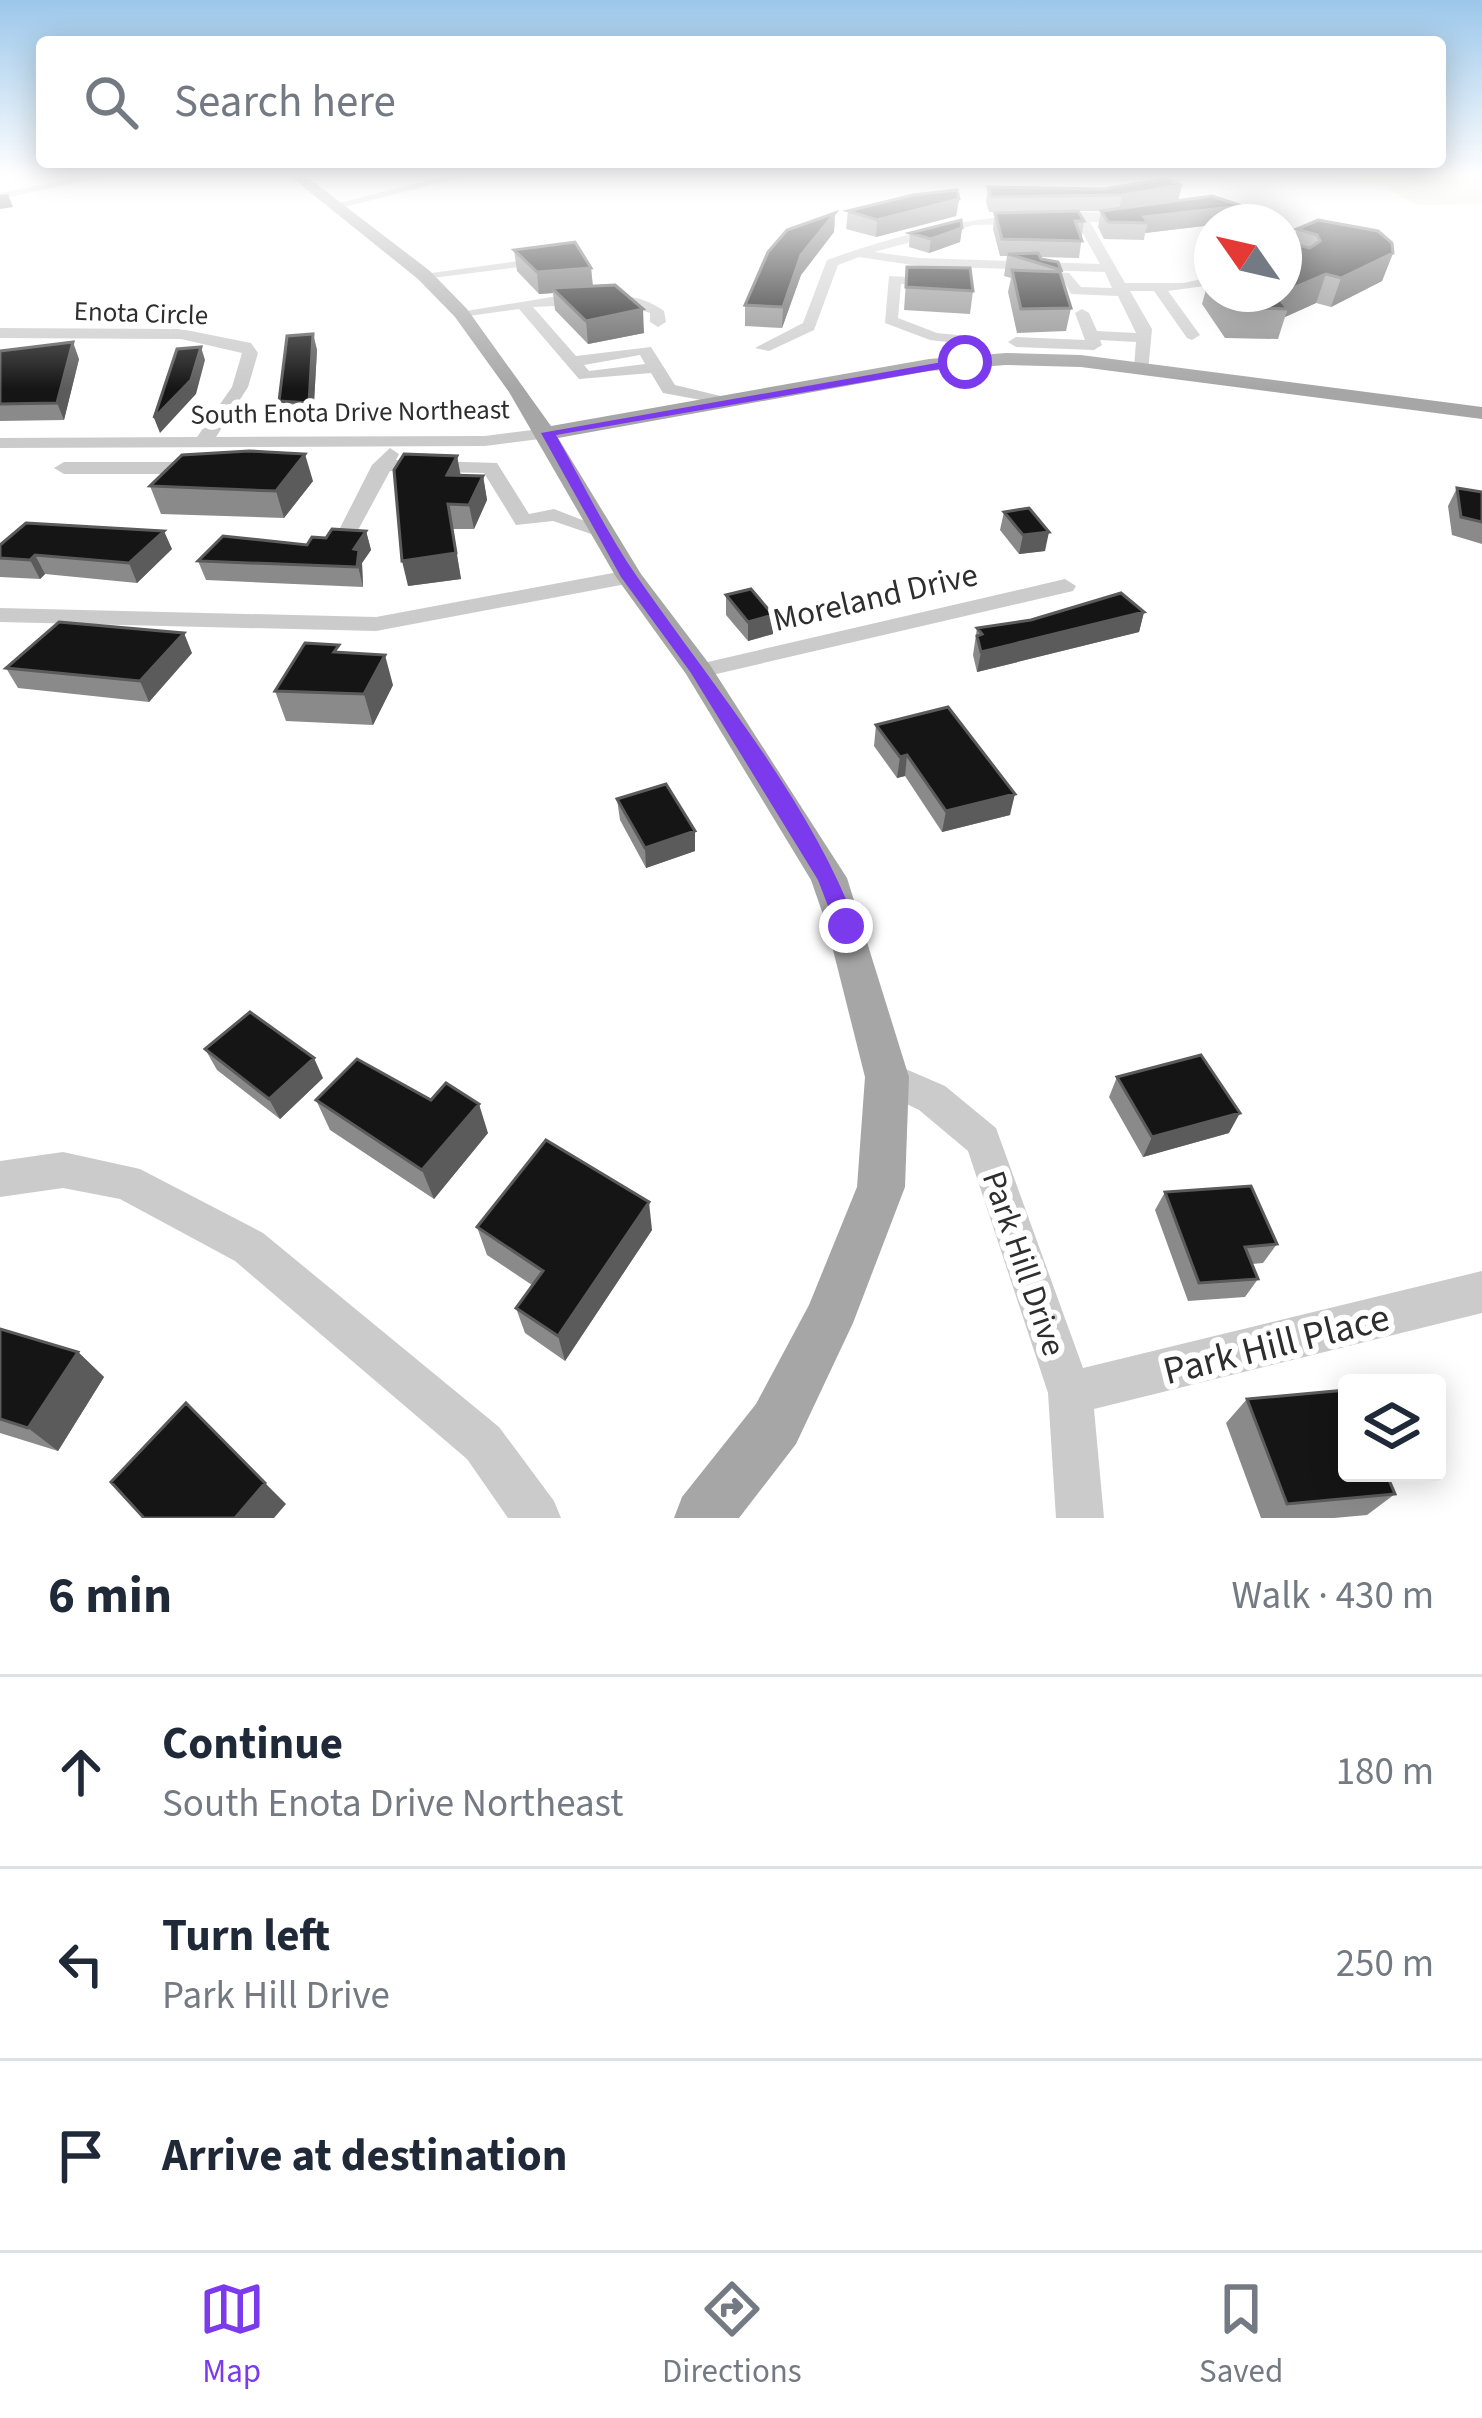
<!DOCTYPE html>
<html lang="en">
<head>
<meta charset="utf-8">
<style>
	body { margin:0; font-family:"Source Sans 3",sans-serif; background:#f6f6f7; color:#1f2937 }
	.controls { position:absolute; right:36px; bottom:36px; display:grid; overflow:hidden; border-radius:12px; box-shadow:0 6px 30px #0003 }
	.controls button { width:108px; height:108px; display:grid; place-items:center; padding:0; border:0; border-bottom:3px solid #e0e1e3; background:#fff; color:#1f2937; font:60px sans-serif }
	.compass { position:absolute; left:1194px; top:204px; width:108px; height:108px; border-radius:50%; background:#fff; box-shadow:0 6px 30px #0003; rotate:304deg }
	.stop { position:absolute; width:36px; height:36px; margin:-27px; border:9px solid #7c3aed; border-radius:50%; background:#fff }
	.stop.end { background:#7c3aed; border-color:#fff; box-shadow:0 3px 12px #0008 }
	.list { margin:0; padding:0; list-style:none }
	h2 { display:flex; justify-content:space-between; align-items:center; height:156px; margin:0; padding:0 48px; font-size:51px }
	h2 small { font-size:39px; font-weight:400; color:#747a83 }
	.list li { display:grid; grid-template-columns:78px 1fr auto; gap:36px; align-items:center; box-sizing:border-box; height:192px; padding:0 48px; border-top:3px solid #e0e1e3 }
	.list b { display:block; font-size:45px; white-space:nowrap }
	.list p { margin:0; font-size:39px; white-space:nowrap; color:#747a83 }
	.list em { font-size:39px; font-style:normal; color:#747a83 }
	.icon { flex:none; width:66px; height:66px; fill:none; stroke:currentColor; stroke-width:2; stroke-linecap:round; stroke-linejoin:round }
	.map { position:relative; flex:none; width:1482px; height:1518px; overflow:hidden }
	.search { position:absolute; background:#fff; box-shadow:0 6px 30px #0003; left:36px; right:36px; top:36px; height:132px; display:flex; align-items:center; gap:30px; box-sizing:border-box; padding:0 42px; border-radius:12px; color:#747a83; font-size:45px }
	.sheet { height:732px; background:#fff }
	nav { display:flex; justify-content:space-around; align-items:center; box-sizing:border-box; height:168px; border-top:3px solid #e0e1e3; background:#fff; font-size:33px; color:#747a83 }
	nav a { display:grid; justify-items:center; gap:6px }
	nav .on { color:#7c3aed }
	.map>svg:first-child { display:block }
	.green { fill:#e7ecdb }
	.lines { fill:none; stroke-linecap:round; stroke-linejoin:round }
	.stream { stroke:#c7e3ed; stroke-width:3 }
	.minor { fill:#cbcbcb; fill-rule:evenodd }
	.major { fill:#a6a6a6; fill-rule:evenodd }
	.wall { fill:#8a8a8a }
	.shaded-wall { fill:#5b5b5b }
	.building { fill:#151515; stroke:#5b5b5b; stroke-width:3 }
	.route { fill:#7c3aed }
	.labels { text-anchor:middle; stroke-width:12; stroke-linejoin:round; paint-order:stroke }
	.far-street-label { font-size:27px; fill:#2e2e2e; stroke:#fff }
	.street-label { font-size:33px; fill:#2e2e2e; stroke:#fff }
	.near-street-label { font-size:39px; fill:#2e2e2e; stroke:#fff }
</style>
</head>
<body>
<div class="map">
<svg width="1482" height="1518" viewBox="0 0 1482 1518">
	<rect width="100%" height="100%" fill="#fff"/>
	<path class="green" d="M 1211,176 L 1482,176 L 1482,204 L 1418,205 L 1375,183 L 1224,182 Z"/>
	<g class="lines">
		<path class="stream" d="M 1477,176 L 1482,177"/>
		<path class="minor" d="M 86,176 L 109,176 L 0,199 L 0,193 Z
			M 446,176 L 466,176 L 333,210 L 327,206 Z
			M 1135,215 L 1131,222 L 1090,222 L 1125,283 L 1183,283 L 1212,277 L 1212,285 L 1168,291 L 1200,335 L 1192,340 L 1187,338 L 1154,291 L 1130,291 L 1152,329 L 1148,371 L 1134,368 L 1136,342 L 1100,340 L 1102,345 L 1094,350 L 1016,347 L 1008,342 L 1016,337 L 1085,340 L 1075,313 L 1082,309 L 1089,313 L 1097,331 L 1136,333 L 1118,296 L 1071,294 L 1064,281 L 1038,276 L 1045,272 L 1069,273 L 1081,287 L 1112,288 L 1105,272 L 919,266 L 859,257 L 838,265 L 814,330 L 769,351 L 755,348 L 803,323 L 827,260 C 927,224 1029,204 1135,215 ZM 1077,223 L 1100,264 L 919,258 L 874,252 L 974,225 Z
			M 556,256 L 551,263 L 424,279 L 417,275 Z
			M 889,276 L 947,279 L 942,286 L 901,284 L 898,318 L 937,333 L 967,336 L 971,364 L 959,364 L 955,343 L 930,340 L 885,323 Z
			M 564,295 C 597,294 636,290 664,311 L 666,322 L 658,327 L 650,322 L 650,313 L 620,303 L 533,307 L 576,356 L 651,347 L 675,385 L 737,400 L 728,405 L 663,393 L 651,373 L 579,379 L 519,309 L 461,317 L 454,313 ZM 640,355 L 645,364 L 589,371 L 584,365 Z
			M 0,328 L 181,329 L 251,343 L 258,353 L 248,387 L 216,437 L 485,436 L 548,428 L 557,433 L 548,438 L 485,446 L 0,448 L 0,438 L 197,437 L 232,387 L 242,353 L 181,339 L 0,338 Z
			M 390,448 L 399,454 L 396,460 L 497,463 L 529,514 L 554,509 L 613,532 L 603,538 L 553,521 L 516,525 L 484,473 L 390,471 L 357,532 L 343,532 L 340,528 L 372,465 Z
			M 199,455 L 208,461 L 194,474 L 64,474 L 54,468 L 64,462 L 188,462 Z
			M 629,570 L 640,577 L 637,582 L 376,631 L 0,622 L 0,608 L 376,617 Z
			M 1065,579 L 1076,586 L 1073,591 L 699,678 L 687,671 L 699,664 Z
			M 887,1061 L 945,1086 L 996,1128 L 1083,1368 L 1482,1271 L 1482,1313 L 1094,1409 L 1104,1518 L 1056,1518 L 1048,1393 L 968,1151 L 919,1110 L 874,1088 L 869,1077 L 874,1066 Z
			M 63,1152 L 140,1169 L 263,1233 L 499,1427 L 554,1501 L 561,1518 L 508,1518 L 467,1459 L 235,1261 L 120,1199 L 63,1188 L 0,1197 L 0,1161 Z"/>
		<path class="major" d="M 290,176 L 306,176 L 430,271 L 467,309 L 551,426 L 929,359 L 1006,353 L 1081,355 L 1482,407 L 1482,419 L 1081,367 L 1006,365 L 929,371 L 558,438 L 641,574 L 710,665 L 847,878 L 909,1077 L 905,1187 L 853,1323 L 796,1444 L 739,1518 L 674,1518 L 682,1497 L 756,1404 L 809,1305 L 857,1187 L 865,1077 L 827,926 L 811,880 L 686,674 L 616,577 L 509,392 L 455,317 L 418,279 Z"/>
	</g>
	<path class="wall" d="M 1182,185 L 1178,200 L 1242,206 L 1237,222 L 1212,222 L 1212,225 L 1145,233 L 1144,240 L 1104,239 L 1098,227 L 1101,211 L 1105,211 L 989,212 L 986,202 L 988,187 L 1104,189 Z
		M 959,199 L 956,216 L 876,237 L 846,229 L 848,211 Z
		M 835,213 L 834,232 L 801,275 L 782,328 L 745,326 L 745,305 Z
		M 995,213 L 1084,221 L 1079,258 L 1040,257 L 1061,270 L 1071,308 L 1066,331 L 1017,333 L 1008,292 L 1011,278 L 1004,276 L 1007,256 L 1000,256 L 993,229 Z
		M 962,228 L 960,242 L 929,253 L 909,247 L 910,233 Z
		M 1297,229 L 1393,253 L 1382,281 L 1331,307 L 1316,303 L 1285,317 L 1278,339 L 1225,338 L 1202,304 L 1210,275 L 1212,274 L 1212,294 L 1284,294 L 1289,243 L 1292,244 Z
		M 514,250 L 591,268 L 593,286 L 644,333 L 588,344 L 555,310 L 553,293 L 539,294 L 517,271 Z
		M 907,267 L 973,291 L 970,314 L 904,310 Z
		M 313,334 L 317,350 L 313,420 L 284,419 L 279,401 Z
		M 0,351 L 79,359 L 64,420 L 0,421 Z
		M 457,456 L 461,476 L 483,476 L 487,500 L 474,529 L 453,529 L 461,579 L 408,586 Z
		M 313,481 L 284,518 L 161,514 L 150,486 Z
		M 1457,488 L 1482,492 L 1482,544 L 1452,535 L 1448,506 Z
		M 1004,512 L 1045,551 L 1019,554 L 1000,530 Z
		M 366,531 L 371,550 L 362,563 L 363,587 L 206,580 L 198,561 L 307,545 L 326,538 Z
		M 0,545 L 172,549 L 137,583 L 45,574 L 40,579 L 0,577 Z
		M 726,595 L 773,615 L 773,634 L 748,641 L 726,615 Z
		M 1144,612 L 1139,632 L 977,672 L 973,655 L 977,628 Z
		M 192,653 L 149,702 L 18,688 L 6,668 Z
		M 341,653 L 393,685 L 373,725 L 286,721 L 275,691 Z
		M 876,725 L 1010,815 L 942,832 L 905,776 L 897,778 L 874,746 Z
		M 617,799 L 695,851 L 646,868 L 620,820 Z
		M 205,1049 L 323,1078 L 280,1119 L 217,1070 Z
		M 1117,1077 L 1229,1133 L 1143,1157 L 1109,1097 Z
		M 316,1100 L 488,1133 L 434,1199 L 330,1130 Z
		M 1165,1192 L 1277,1244 L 1263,1263 L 1252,1264 L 1258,1279 L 1245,1297 L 1188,1301 L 1155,1210 Z
		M 477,1227 L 652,1230 L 565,1361 L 525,1333 L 516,1308 L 532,1285 L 487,1255 Z
		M 0,1329 L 78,1352 L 104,1377 L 58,1451 L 0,1433 Z
		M 1247,1399 L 1395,1494 L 1367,1515 L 1334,1518 L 1261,1518 L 1226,1423 Z"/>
	<path class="shaded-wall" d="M 1182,185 L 1178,200 L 1119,211 L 1122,195 Z
		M 8,194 L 13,207 L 0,209 L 0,195 Z
		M 959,199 L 956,216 L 876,237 L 877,220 Z
		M 1242,206 L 1237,222 L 1212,222 L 1212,225 L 1145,233 L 1148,223 L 1144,217 Z
		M 835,213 L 834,232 L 801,275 L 782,328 L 783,307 L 801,255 Z
		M 962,228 L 960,242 L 929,253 L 931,239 Z
		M 1393,253 L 1382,281 L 1331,307 L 1341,278 Z
		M 591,268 L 593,290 L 552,288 L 553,293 L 539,294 L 537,272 Z
		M 1326,274 L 1316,303 L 1285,317 L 1288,309 L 1276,295 L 1284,294 L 1284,292 Z
		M 643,309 L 644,333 L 588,344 L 586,321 Z
		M 313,334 L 317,350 L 313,420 L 309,403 Z
		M 73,342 L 79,359 L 64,420 L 57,403 Z
		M 201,347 L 205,360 L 196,394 L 160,433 L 154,418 Z
		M 305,454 L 313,481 L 284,518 L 276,491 Z
		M 457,456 L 461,479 L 447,475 Z
		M 483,476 L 487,500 L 474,529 L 469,505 Z
		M 448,504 L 461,579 L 408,586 L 402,561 Z
		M 164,531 L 172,549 L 137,583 L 129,563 Z
		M 366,531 L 371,550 L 362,563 L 363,587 L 354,549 Z
		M 1049,532 L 1045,551 L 1019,554 L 1023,535 Z
		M 35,555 L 45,574 L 40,579 L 30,560 Z
		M 1144,612 L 1139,632 L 977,672 L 981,652 Z
		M 773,615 L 773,634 L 748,641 L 748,622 Z
		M 184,633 L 192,653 L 149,702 L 140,681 Z
		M 385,655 L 393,685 L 373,725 L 364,694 Z
		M 907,755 L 905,776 L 897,778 L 900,757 Z
		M 1015,794 L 1010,815 L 942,832 L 946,811 Z
		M 695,831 L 695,851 L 646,868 L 645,848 Z
		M 314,1058 L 323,1078 L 280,1119 L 269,1099 Z
		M 479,1104 L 488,1133 L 434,1199 L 422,1170 Z
		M 1240,1113 L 1229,1133 L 1143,1157 L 1152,1137 Z
		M 649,1202 L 652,1230 L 565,1361 L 558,1336 Z
		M 78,1352 L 104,1377 L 58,1451 L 28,1428 Z
		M 265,1483 L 286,1504 L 274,1518 L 235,1518 Z"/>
	<path class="building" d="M 1165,179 L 1182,185 L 1122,195 L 991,197 L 988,187 L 1104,189 Z
		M 957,190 L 959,199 L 877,220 L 848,211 L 913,195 Z
		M 1212,196 L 1242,206 L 1144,217 L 1148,223 L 1108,222 L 1101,211 Z
		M 1078,211 L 1084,221 L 1075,221 L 1082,241 L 1002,239 L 995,213 Z
		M 835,213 L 801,255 L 783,307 L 745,305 L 768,252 L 787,230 Z
		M 961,220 L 962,228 L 931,239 L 910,233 Z
		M 1318,220 L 1378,231 L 1392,243 L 1393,253 L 1341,278 L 1326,274 L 1284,292 L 1284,235 L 1288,233 L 1289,243 L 1310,248 L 1320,241 L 1317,235 L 1297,229 Z
		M 575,242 L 591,268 L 537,272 L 514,250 Z
		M 1038,253 L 1041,259 L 1058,262 L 1061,270 L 1008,254 Z
		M 907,267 L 970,268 L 973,291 L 906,287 Z
		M 1012,270 L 1060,272 L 1071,308 L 1021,309 Z
		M 615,285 L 643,309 L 586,321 L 552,288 Z
		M 1224,294 L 1279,294 L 1276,295 L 1288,309 L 1234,307 Z
		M 313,334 L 309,403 L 279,401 L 287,336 Z
		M 73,342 L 57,403 L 0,404 L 0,351 Z
		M 201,347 L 191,380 L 154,418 L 177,349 Z
		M 249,451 L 305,454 L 276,491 L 150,486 L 182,455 Z
		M 404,454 L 457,456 L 447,475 L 483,476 L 469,505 L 448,504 L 456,553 L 402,561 L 394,470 Z
		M 1457,488 L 1482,492 L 1482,522 L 1461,517 Z
		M 1029,508 L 1049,532 L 1023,535 L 1004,512 Z
		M 26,523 L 164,531 L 129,563 L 35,555 L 30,560 L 0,558 L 0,545 Z
		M 332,529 L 366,531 L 354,549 L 359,550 L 357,567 L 198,561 L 223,536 L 307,545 L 312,537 L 326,538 Z
		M 751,589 L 773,615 L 748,622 L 726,595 Z
		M 1121,593 L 1144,612 L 981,652 L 977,636 L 982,634 L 977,628 L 1031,620 Z
		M 59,622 L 184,633 L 140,681 L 6,668 Z
		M 305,643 L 339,645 L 334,652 L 385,655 L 364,694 L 275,691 Z
		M 948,707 L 1015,794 L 946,811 L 907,755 L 900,757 L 876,725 Z
		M 666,784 L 695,831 L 645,848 L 617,799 Z
		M 250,1012 L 314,1058 L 269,1099 L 205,1049 Z
		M 1201,1055 L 1240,1113 L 1152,1137 L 1117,1077 Z
		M 357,1059 L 431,1100 L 446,1083 L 479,1104 L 422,1170 L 316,1100 Z
		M 546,1140 L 649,1202 L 558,1336 L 516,1308 L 543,1271 L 477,1227 Z
		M 1251,1186 L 1277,1244 L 1245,1247 L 1258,1279 L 1199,1283 L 1165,1192 Z
		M 0,1329 L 78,1352 L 28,1428 L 0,1419 Z
		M 1347,1390 L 1347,1473 L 1386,1473 L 1395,1494 L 1287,1504 L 1247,1399 Z
		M 186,1403 L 265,1483 L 235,1518 L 144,1518 L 111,1482 Z"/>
	<linearGradient id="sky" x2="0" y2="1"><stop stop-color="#9bc7ea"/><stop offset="0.45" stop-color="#fff"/><stop offset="1" stop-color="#fff" stop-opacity="0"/></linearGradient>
	<rect width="1482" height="389" fill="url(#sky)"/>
	<path class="route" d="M 965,358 L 969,364 L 556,435 C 583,483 607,534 638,578 C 715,689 809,799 857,926 L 846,935 L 838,932 L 818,880 L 691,673 L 621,577 L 541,433 Z"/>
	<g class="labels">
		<g class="far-street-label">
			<text transform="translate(141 313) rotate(2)" y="9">Enota Circle</text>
			<text transform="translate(350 412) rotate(-1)" y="9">South Enota Drive Northeast</text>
		</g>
		<g class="street-label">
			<text transform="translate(875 596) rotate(-13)" y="12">Moreland Drive</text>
			<text transform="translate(1025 1263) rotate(71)" y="12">Park Hill Drive</text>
		</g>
		<g class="near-street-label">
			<text transform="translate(1276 1343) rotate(-14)" y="14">Park Hill Place</text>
		</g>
	</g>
</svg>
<div class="controls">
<button><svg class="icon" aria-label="layers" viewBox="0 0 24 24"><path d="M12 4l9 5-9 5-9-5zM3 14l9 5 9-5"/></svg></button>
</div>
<svg class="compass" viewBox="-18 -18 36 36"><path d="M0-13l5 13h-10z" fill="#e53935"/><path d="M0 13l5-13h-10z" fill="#747a83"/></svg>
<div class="stop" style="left:965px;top:362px"></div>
<div class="stop end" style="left:846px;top:926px"></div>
<div class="search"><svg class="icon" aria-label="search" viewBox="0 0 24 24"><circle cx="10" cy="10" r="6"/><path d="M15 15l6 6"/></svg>Search here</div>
</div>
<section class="sheet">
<h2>6 min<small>Walk · 430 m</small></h2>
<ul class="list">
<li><svg class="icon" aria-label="ahead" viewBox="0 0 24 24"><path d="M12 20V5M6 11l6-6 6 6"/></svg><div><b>Continue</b><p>South Enota Drive Northeast</p></div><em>180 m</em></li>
<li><svg class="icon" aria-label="left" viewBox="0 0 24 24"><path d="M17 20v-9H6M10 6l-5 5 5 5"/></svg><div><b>Turn left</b><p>Park Hill Drive</p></div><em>250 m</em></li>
<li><svg class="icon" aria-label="arrive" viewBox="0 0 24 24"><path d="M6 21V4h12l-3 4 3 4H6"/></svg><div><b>Arrive at destination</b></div></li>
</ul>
</section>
<nav>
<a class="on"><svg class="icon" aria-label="map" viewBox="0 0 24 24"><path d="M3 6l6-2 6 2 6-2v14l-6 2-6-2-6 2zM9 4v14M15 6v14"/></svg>Map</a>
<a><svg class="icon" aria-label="directions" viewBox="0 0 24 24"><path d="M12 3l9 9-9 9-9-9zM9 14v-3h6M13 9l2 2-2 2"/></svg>Directions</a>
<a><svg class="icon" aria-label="saved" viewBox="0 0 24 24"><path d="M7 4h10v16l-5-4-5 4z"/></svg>Saved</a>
</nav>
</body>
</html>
